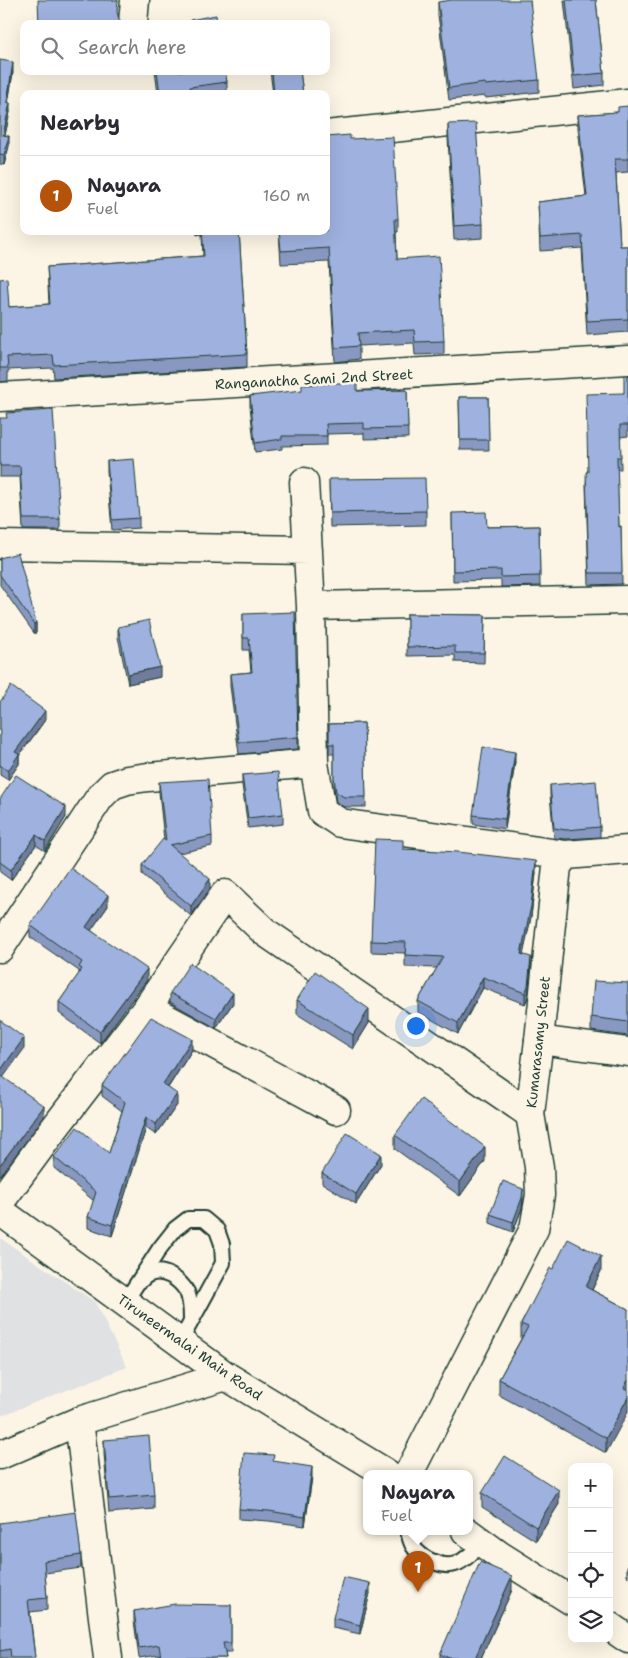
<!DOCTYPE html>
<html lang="en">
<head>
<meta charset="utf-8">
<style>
	body { margin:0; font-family:"Shantell Sans",sans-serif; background:#f2f2f3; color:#2b2b33 }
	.controls { position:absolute; right:15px; bottom:15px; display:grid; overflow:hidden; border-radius:10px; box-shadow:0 5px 20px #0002 }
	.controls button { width:45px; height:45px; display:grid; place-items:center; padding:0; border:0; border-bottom:1px solid #e1e1e2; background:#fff; color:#2b2b33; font:25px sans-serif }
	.you { position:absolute; left:415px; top:1025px; width:18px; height:18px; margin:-12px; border:4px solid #fff; border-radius:50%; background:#1a73e8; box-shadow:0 0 0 8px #1a73e833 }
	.badge { display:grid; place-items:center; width:32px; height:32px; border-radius:50%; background:#b45309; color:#fff; font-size:16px; font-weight:700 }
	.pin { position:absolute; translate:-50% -41px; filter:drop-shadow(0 1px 2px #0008) }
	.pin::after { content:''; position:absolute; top:26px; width:18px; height:15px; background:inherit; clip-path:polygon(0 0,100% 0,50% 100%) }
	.popup { position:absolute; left:363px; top:1470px; width:110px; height:65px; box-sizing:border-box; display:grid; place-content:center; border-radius:10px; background:#fff; filter:drop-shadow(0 1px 4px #0005); font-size:16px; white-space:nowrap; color:#7c7c81 }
	.popup b { font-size:19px; color:#2b2b33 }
	.popup::after { content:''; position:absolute; left:50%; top:100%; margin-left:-10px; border:10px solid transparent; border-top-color:#fff }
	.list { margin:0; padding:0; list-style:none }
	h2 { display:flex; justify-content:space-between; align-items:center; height:65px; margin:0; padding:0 20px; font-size:21px }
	h2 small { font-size:16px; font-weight:400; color:#7c7c81 }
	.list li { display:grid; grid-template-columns:32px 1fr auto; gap:15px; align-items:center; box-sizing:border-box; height:80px; padding:0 20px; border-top:1px solid #e1e1e2 }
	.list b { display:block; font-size:19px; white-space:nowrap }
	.list p { margin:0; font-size:16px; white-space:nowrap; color:#7c7c81 }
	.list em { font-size:16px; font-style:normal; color:#7c7c81 }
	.icon { flex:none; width:28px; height:28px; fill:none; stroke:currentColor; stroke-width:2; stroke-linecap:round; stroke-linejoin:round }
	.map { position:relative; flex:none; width:628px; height:1658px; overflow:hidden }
	.search { position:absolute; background:#fff; box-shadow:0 5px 20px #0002; left:20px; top:20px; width:310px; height:55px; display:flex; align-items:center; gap:12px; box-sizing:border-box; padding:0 18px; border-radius:10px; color:#7c7c81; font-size:19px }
	.panel { position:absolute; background:#fff; box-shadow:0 5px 20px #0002; left:20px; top:90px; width:310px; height:145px; border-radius:10px }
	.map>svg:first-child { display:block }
	.built { fill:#e0e1e3 }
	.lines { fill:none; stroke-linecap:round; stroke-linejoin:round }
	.lane-casing { stroke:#1f3d34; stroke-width:18 }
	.street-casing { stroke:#1f3d34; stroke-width:31 }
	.secondary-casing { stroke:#1f3d34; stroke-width:31 }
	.lane { stroke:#fcf5e5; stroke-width:14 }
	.street { stroke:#fcf5e5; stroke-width:28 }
	.secondary { stroke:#fcf5e5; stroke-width:28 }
	.wall { fill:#8998c0; stroke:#1f3d34 }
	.shaded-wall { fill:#6f7c9c; stroke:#1f3d34 }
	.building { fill:#9fb1df; stroke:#1f3d34 }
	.labels { text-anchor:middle; stroke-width:5; stroke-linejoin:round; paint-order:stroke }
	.street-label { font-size:14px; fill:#1f3d34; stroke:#fcf5e5 }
</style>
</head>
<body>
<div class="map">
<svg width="628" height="1658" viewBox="0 0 628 1658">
	<rect width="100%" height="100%" fill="#fcf5e5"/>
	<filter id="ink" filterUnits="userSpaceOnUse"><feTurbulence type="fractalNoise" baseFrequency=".02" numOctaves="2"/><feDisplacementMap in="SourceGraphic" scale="10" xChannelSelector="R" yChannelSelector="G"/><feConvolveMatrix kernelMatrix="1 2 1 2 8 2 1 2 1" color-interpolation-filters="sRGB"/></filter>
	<g filter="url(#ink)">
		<path class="built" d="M 0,1238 L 95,1302 L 127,1367 L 0,1416 Z"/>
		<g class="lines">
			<g class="lane-casing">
				<path id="lane" d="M 140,1281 C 143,1279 146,1275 150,1274 C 164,1268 180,1280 187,1292 C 191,1301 191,1311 191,1320
					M 125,1302 L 160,1248 L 175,1229 L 188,1219 L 204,1219 L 217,1230 L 222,1244 L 223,1263 L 180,1342
					M 408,1531 C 409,1535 410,1541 413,1546 C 420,1558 444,1570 458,1563 C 467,1559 475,1550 482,1543"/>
			</g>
			<g class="street-casing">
				<path id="street" d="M 133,23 L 135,0
					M 326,135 L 628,103
					M 0,397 L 628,360
					M 304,482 L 311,606 L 314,763 L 322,811 L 340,823 L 566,855
					M 0,545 L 308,550
					M 311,606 L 628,600
					M 0,948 L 100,797 L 112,785 L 127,780 L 148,777 L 314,763
					M 147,1008 L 336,1110
					M 539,1040 L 628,1052
					M 0,1202 L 53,1130 L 147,1008 L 225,894 L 265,932 L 530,1114
					M 79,1421 L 108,1658
					M 0,1455 L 79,1421 L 226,1376"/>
			</g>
			<g class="secondary-casing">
				<path id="secondary" d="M 0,1211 L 226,1376 L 386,1473
					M 409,1473 L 534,1229 L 540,1195 L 539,1167 L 530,1114 L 539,1040 L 557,866 L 566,855 L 628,850
					M 466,1531 L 499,1555 L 572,1601
					M 609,1626 L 628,1639"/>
			</g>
			<use href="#lane" class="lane"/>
			<use href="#street" class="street"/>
			<use href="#secondary" class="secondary"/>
		</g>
		<path class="wall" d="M 564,0 L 596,0 L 604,73 L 604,85 L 574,89 Z
			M 438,2 L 539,80 L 539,92 L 486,98 L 485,96 L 449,100 L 438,15 Z
			M 0,60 L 13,72 L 8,102 L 10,112 L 5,135 L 9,146 L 4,165 L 0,164 Z
			M 155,71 L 225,71 L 227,82 L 227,91 L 211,94 L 158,94 Z
			M 270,71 L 300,71 L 303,94 L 273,94 Z
			M 628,106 L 628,172 L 616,173 L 620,246 L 628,246 L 628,332 L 587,335 L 582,248 L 540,251 L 538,202 L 586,196 L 578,128 L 578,115 L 618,112 Z
			M 448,124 L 483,224 L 483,238 L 454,240 L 448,138 Z
			M 350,139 L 398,219 L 398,232 L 396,232 L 397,259 L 444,341 L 444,354 L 415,355 L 414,343 L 359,346 L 359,359 L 335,362 L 329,262 L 281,264 L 279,231 L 326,231 Z
			M 196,231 L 239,231 L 247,354 L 247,367 L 54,378 L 53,368 L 8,370 L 8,381 L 0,382 L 0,279 L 9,307 L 49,304 L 47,267 L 203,256 L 202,234 L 197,235 Z
			M 628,375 L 628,436 L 620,437 L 621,469 L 617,469 L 619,527 L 621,526 L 622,584 L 589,585 L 586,484 L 587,472 L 624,393 Z
			M 407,390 L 408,438 L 364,439 L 364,433 L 327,434 L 327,445 L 282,446 L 282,449 L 255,452 L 250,406 L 250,396 L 357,391 Z
			M 459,397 L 488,397 L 489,450 L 460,450 Z
			M 0,418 L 60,519 L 60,530 L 23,530 L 20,477 L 0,477 Z
			M 107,461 L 139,518 L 139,528 L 112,530 L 107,471 Z
			M 329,479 L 426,511 L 426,525 L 330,527 Z
			M 452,513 L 487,527 L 539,526 L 540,586 L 501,587 L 501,580 L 453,581 Z
			M 0,558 L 36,623 L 36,633 L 34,633 L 0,585 Z
			M 243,614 L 298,737 L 298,749 L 239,754 L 230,686 L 230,674 L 251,672 L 249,650 L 243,650 Z
			M 407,614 L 485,615 L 484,663 L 455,662 L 455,655 L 407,656 Z
			M 118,627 L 160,677 L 128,684 L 118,637 Z
			M 0,702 L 45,720 L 19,756 L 19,764 L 8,780 L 0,775 Z
			M 364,723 L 366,807 L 344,807 L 336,802 L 334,788 L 334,754 L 329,754 L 329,724 Z
			M 515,762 L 505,829 L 473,824 L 473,815 Z
			M 242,775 L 283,814 L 283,824 L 248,828 L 242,785 Z
			M 159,782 L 212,836 L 212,846 L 179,853 L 210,889 L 191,916 L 142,874 L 142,865 L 164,840 L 159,792 Z
			M 550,785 L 600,827 L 600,837 L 566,839 L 554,838 L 550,795 Z
			M 0,799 L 66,817 L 45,851 L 36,845 L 11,880 L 0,872 Z
			M 403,849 L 536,872 L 531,917 L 523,954 L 531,968 L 528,997 L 525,1004 L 483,988 L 458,1034 L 418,1012 L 418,1001 L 437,968 L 405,967 L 405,953 L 371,952 L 371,941 Z
			M 108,906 L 91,930 L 147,980 L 100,1043 L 59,1013 L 59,1002 L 79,974 L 79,971 L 30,937 L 30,925 Z
			M 628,983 L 628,1036 L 591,1031 L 591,1017 Z
			M 170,993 L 233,1003 L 216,1028 L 170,1002 Z
			M 297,1000 L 369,1023 L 353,1049 L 297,1014 Z
			M 192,1050 L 168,1088 L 177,1105 L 156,1135 L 146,1128 L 112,1236 L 88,1228 L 88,1217 L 94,1201 L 54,1168 L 54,1157 L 109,1153 L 122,1111 L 102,1096 L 102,1085 Z
			M 395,1135 L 485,1161 L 460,1196 L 395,1149 Z
			M 381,1164 L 356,1204 L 322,1183 L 322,1173 Z
			M 523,1199 L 522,1208 L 513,1232 L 490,1223 L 490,1214 Z
			M 553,1269 L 601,1271 L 592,1290 L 628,1309 L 606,1453 L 499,1395 L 499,1379 L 521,1339 L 521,1324 Z
			M 104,1440 L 154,1495 L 154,1509 L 109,1513 L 104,1454 Z
			M 312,1477 L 305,1526 L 269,1521 L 239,1519 L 239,1509 Z
			M 482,1493 L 559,1504 L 536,1541 L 482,1507 Z
			M 0,1523 L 81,1555 L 81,1568 L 45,1573 L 47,1598 L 47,1610 L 30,1612 L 35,1658 L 0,1658 Z
			M 628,1565 L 628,1577 L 627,1576 L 627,1566 Z
			M 512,1590 L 481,1658 L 440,1658 L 440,1654 Z
			M 370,1593 L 360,1634 L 333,1628 L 333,1618 Z
			M 231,1605 L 231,1653 L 225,1653 L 226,1658 L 159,1658 L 159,1655 L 139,1658 L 134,1621 L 134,1611 Z"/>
		<path class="shaded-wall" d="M 13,62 L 13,72 L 7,111 L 7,102 Z
			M 10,103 L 10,112 L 3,144 L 3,135 Z
			M 9,136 L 9,146 L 4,165 L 4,155 Z
			M 36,623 L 36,633 L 34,633 L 34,624 Z
			M 160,667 L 160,677 L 128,684 L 128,674 Z
			M 45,711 L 45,720 L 19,756 L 19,764 L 8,780 L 8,771 L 15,752 Z
			M 515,752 L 515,762 L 505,829 L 505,819 Z
			M 66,807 L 66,817 L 45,851 L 45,841 Z
			M 36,835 L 36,845 L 11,880 L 11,870 Z
			M 536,861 L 536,872 L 531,917 L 521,965 L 521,954 Z
			M 210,879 L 210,889 L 191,916 L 191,906 Z
			M 108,895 L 108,906 L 86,938 L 86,927 Z
			M 531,957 L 531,968 L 528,997 L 525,1004 L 525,993 Z
			M 147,969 L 147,980 L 100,1043 L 100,1032 Z
			M 483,977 L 483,988 L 458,1034 L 458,1023 Z
			M 233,993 L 233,1003 L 216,1028 L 216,1018 Z
			M 369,1009 L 369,1023 L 353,1049 L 353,1035 Z
			M 24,1038 L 24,1049 L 0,1082 L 0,1071 Z
			M 192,1039 L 192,1050 L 163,1095 L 163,1084 Z
			M 177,1094 L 177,1105 L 156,1135 L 156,1124 Z
			M 44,1106 L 44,1117 L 0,1176 L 0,1165 Z
			M 146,1117 L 146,1128 L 112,1236 L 112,1225 Z
			M 485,1147 L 485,1161 L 460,1196 L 460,1182 Z
			M 381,1154 L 381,1164 L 356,1204 L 356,1194 Z
			M 523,1189 L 523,1199 L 522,1208 L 513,1232 L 513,1222 Z
			M 601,1256 L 601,1271 L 586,1302 L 586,1287 Z
			M 628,1380 L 628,1396 L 624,1388 Z
			M 628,1397 L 628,1412 L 606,1453 L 606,1438 Z
			M 312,1467 L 312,1477 L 305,1526 L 305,1517 Z
			M 559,1490 L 559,1504 L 536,1541 L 536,1527 Z
			M 512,1576 L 512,1590 L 481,1658 L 475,1658 Z
			M 370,1583 L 370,1593 L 360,1634 L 360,1625 Z"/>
		<path class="building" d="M 38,0 L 118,0 L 117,12 L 119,19 L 122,24 L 39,24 Z
			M 452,0 L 530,0 L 539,80 L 486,85 L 485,83 L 449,88 L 438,2 Z
			M 566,0 L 596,0 L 604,73 L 574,76 Z
			M 216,15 L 217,24 L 191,24 L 190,20 Z
			M 0,60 L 13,62 L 7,102 L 10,103 L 3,135 L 9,136 L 4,155 L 0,154 Z
			M 157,71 L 225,71 L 227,82 L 190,87 L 191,91 L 171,94 L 160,94 Z
			M 272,71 L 300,71 L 303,94 L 274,94 Z
			M 628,106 L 628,159 L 615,159 L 620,246 L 628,246 L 628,319 L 587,321 L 582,235 L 540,238 L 538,202 L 587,196 L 578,115 L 618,112 L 618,107 Z
			M 476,123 L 483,224 L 454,226 L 448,124 Z
			M 350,135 L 350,139 L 393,137 L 398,219 L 395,219 L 397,259 L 439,256 L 444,341 L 415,342 L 414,330 L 358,333 L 359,346 L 335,348 L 329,248 L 281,251 L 279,231 L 326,231 L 326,137 Z
			M 202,231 L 239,231 L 247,354 L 54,365 L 53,355 L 7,357 L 8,368 L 0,368 L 0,279 L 7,278 L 9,307 L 50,304 L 47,267 L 204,256 Z
			M 624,375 L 628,375 L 628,425 L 620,425 L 621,457 L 617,457 L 619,527 L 621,526 L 622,573 L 589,573 L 586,472 L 588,472 L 586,394 L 624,393 Z
			M 357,382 L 357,391 L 407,390 L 408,428 L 364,429 L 364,423 L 326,424 L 327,436 L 282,436 L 282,439 L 255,443 L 250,396 L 302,390 L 302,385 Z
			M 459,397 L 488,397 L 489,440 L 460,440 Z
			M 53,410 L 60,519 L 23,519 L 20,466 L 0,466 L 0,418 L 7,418 L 6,413 Z
			M 134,459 L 139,518 L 112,520 L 107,461 Z
			M 425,478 L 426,511 L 330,513 L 329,479 Z
			M 486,512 L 487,527 L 539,526 L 540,576 L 501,577 L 501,570 L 453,571 L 452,513 Z
			M 18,553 L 36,623 L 34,624 L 0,575 L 0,558 Z
			M 295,612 L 298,737 L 239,742 L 230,674 L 252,672 L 249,638 L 243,638 L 243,614 Z
			M 407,614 L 485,615 L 484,653 L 455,653 L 455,646 L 407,647 Z
			M 149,620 L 160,667 L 128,674 L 118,627 Z
			M 11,686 L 45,711 L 15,752 L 19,754 L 8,771 L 0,765 L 0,702 Z
			M 364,723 L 366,797 L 344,797 L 336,792 L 334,778 L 334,744 L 329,744 L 329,724 Z
			M 483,747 L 515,752 L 505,819 L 473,815 Z
			M 278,772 L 283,814 L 248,818 L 242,775 Z
			M 16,775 L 66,807 L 45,841 L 36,835 L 11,870 L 0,862 L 0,799 Z
			M 208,779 L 212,836 L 170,845 L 210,879 L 191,906 L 142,865 L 163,839 L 166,841 L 159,782 Z
			M 596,781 L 600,827 L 566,830 L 554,828 L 550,785 Z
			M 375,839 L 403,840 L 403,849 L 458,852 L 536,861 L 531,906 L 521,954 L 531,957 L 528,986 L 525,993 L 483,977 L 458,1023 L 418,1001 L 443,957 L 405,955 L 406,942 L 371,941 Z
			M 70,868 L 108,895 L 86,927 L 147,969 L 100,1032 L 59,1002 L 82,969 L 79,967 L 82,962 L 30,925 Z
			M 190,963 L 233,993 L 216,1018 L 170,993 Z
			M 315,971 L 369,1009 L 353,1035 L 297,1000 Z
			M 594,981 L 628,983 L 628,1022 L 591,1017 Z
			M 151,1017 L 192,1039 L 163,1084 L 177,1094 L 156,1124 L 146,1117 L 112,1225 L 88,1217 L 96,1192 L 54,1157 L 77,1127 L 109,1153 L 125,1102 L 102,1085 Z
			M 0,1020 L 24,1038 L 0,1071 Z
			M 0,1075 L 44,1106 L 0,1165 Z
			M 421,1099 L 485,1147 L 460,1182 L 395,1135 Z
			M 347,1133 L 381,1154 L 356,1194 L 322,1173 Z
			M 503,1181 L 523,1189 L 522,1198 L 513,1222 L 490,1214 Z
			M 568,1239 L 601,1256 L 586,1287 L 628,1309 L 628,1380 L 624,1388 L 628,1390 L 628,1397 L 606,1438 L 499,1379 L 528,1327 L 521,1324 L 550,1268 L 553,1269 Z
			M 149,1436 L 154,1495 L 109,1499 L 104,1440 Z
			M 244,1453 L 274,1455 L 273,1461 L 312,1467 L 305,1517 L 269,1511 L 239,1509 Z
			M 505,1456 L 559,1490 L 536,1527 L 482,1493 Z
			M 76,1512 L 81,1555 L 44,1561 L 47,1598 L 28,1600 L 35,1658 L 11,1658 L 10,1649 L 0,1651 L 0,1523 Z
			M 480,1562 L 512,1576 L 475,1658 L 449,1658 L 440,1654 Z
			M 343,1577 L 370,1583 L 360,1625 L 333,1618 Z
			M 175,1604 L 231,1605 L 231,1643 L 223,1643 L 226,1658 L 161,1658 L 159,1645 L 139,1648 L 134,1611 Z"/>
	</g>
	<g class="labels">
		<g class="street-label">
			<text transform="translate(314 379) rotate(-3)" y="5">Ranganatha Sami 2nd Street</text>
			<text transform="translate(538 1042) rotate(-84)" y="5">Kumarasamy Street</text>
			<text transform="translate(190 1347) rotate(35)" y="5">Tiruneermalai Main Road</text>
		</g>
	</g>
</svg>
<div class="controls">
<button>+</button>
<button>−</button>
<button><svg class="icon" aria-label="locate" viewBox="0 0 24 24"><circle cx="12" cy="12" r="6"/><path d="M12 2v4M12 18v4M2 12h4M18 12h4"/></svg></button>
<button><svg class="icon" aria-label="layers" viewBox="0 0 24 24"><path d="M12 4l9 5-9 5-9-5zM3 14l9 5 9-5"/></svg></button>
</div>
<div class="you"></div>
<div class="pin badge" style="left:418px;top:1592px">1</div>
<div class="popup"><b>Nayara</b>Fuel</div>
<div class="search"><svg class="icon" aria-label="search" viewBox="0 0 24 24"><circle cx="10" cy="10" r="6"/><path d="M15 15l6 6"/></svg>Search here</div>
<section class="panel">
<h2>Nearby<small></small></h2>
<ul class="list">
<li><span class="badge">1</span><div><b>Nayara</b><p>Fuel</p></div><em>160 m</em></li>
</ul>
</section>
</div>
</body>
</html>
